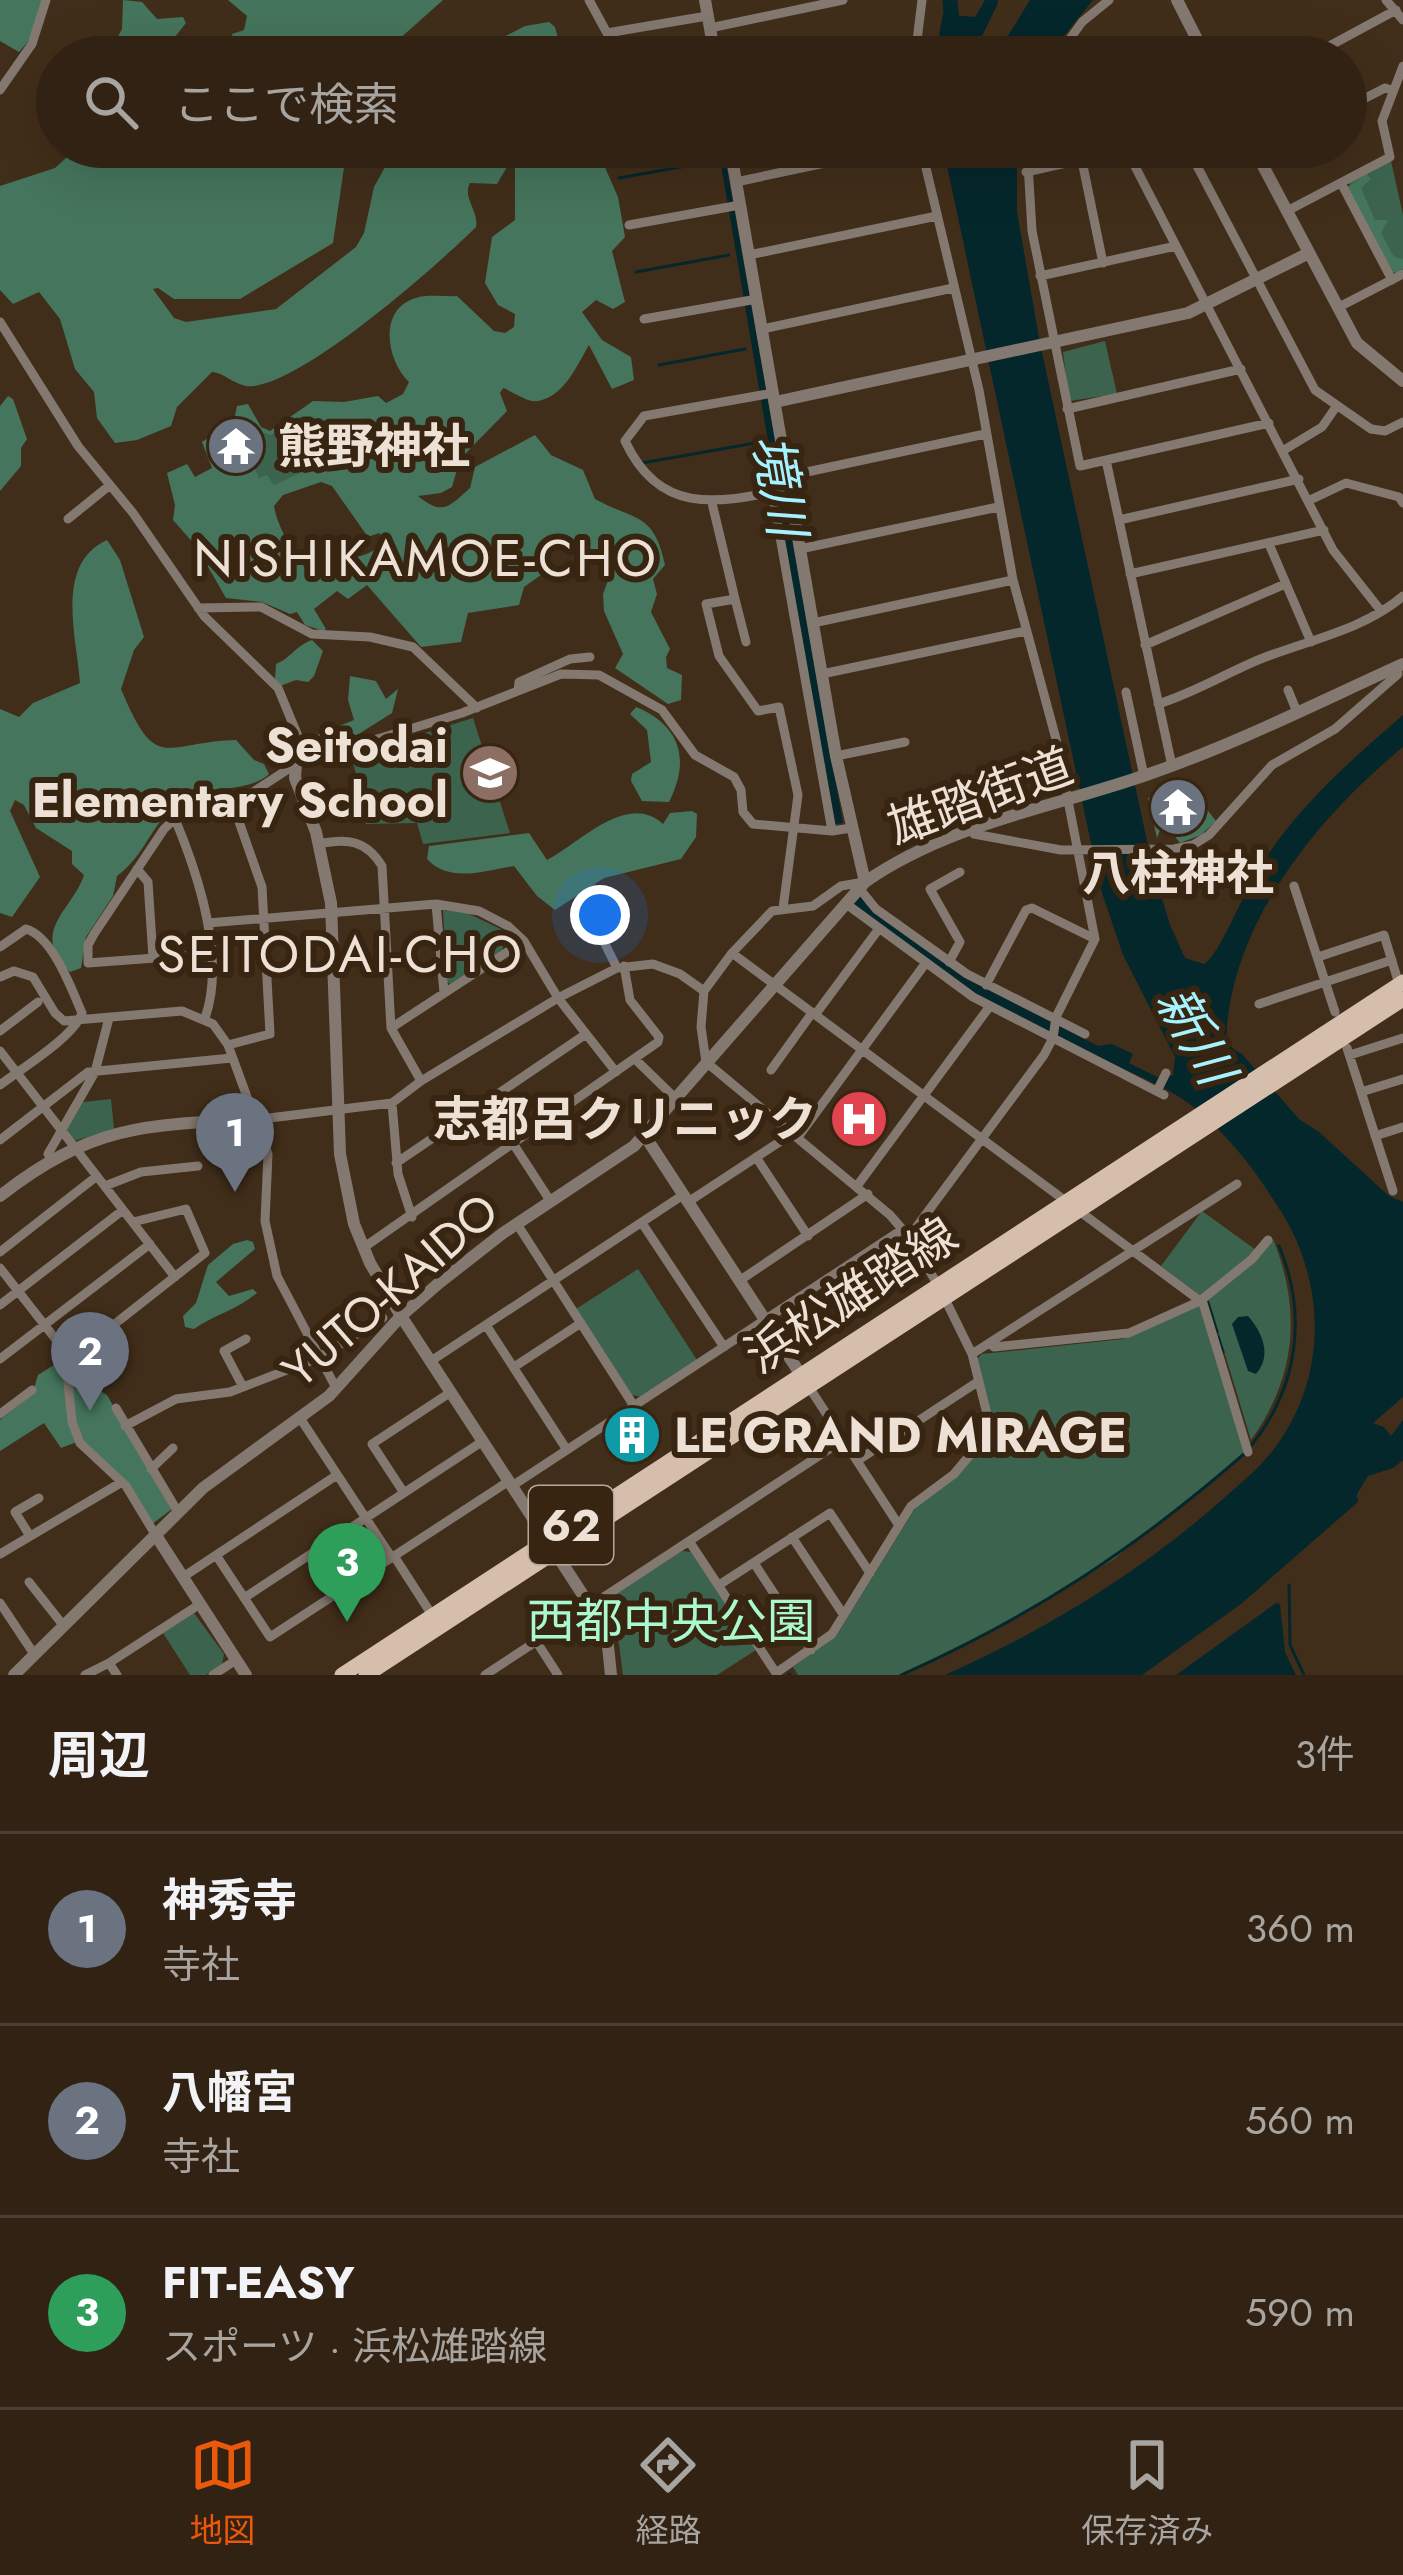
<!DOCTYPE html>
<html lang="ja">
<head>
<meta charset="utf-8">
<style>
	body { margin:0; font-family:Jost,"Noto Sans JP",sans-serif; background:#3d2f22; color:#f1f3f6 }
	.you { position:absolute; left:600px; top:915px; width:42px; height:42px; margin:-30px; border:9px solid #fff; border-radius:50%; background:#1a73e8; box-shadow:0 0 0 18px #1a73e833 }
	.badge { display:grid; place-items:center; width:78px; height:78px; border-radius:50%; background:#ea580c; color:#fff; font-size:39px; font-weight:700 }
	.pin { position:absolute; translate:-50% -99px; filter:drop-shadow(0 3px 6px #0008) }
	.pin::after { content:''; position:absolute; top:63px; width:42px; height:36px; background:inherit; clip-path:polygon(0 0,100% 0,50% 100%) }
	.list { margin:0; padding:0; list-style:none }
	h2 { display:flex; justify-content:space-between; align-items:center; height:156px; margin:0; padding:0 48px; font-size:51px }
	h2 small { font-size:39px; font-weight:400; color:#a8a4a0 }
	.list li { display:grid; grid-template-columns:78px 1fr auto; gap:36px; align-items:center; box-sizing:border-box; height:192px; padding:0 48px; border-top:3px solid #4c3f34 }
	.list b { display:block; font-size:45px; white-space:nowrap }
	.list p { margin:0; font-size:39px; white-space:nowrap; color:#a8a4a0 }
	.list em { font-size:39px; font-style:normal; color:#a8a4a0 }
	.icon { flex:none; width:66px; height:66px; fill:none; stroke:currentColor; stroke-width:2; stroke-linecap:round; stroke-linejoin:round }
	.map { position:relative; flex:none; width:1403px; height:1675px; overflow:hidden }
	.search { position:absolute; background:#312214; box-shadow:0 12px 48px #0002; left:36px; right:36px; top:36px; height:132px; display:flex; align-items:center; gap:30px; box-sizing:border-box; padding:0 42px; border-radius:66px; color:#a8a4a0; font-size:45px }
	.sheet { height:732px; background:#312214 }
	nav { display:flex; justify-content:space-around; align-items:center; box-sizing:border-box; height:168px; border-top:3px solid #4c3f34; background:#312214; font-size:33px; color:#a8a4a0 }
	nav a { display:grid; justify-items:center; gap:6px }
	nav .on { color:#ea580c }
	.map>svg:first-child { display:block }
	.green { fill:#3b634e }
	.forest { fill:#45755c; fill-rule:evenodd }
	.water { fill:#04272c }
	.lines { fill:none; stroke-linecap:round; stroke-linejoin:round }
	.stream { stroke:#04272c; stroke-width:3 }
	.river { stroke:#04272c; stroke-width:15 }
	.minor { stroke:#847970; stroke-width:9 }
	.tertiary { stroke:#847970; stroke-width:12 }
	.primary { stroke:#d5beac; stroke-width:15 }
	.labels { text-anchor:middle; stroke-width:12; stroke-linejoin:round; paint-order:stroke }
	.shield { fill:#372411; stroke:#b6a89a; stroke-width:3 }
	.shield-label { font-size:45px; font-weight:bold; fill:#ede0d4 }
	.poi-label { font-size:48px; font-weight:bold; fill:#ede0d4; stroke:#372411; text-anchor:start }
	.street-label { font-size:48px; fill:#ede0d4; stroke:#372411 }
	.park-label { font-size:48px; fill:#aaf8cd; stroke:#372411 }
	.water-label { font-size:51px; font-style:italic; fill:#a6f3ff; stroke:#372411 }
	.neighbourhood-label { font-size:51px; letter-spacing:3px; fill:#ede0d4; stroke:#372411 }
</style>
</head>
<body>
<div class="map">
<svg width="1403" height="1675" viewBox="0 0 1403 1675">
	<rect width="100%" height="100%" fill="#412e1a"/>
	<path class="green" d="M 1391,161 L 1403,215 L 1403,269 L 1396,273 L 1349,183 Z
		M 1105,341 L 1117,394 L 1069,401 L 1063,352 Z
		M 299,416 L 321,463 L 273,486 L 258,477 L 238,433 L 255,424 L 261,432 L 277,431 Z
		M 473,718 L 510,833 L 423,844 L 417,823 L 366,824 L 352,756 Z
		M 443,910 L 467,913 L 507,932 L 502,950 L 450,984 L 447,982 Z
		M 111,1099 L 114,1129 L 74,1141 L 66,1131 L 83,1102 Z
		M 1202,1211 L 1256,1250 L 1201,1296 L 1161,1266 Z
		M 1273,1239 C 1302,1311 1296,1377 1251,1440 L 1208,1298 Z
		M 638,1269 L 697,1360 L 641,1397 L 632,1395 L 576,1309 Z
		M 1200,1305 L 1245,1453 L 1114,1559 L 985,1635 L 899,1675 L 798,1675 L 793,1667 L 836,1636 L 919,1502 L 956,1477 L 996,1433 L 976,1360 L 982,1354 L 1123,1339 Z
		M 682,1551 L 691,1552 L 756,1650 L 717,1675 L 623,1675 L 619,1644 L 605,1601 Z
		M 194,1613 L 224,1654 L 222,1665 L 206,1675 L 190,1675 L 163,1633 Z"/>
	<path class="forest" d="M 0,0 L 43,0 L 33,36 L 19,52 L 0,41 Z
		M 123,0 L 142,2 L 157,19 L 183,17 L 186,23 L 167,47 L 167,57 L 107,57 L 122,29 Z
		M 228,0 L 443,0 L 379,57 L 273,57 L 234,46 L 232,34 L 244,30 L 247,16 Z
		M 549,22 L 555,27 L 563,57 L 465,57 L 525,26 Z
		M 78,147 L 347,147 L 333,243 L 240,299 L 174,299 L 158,288 L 153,289 L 174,318 L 186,322 L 276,309 L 356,247 L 364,233 L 374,187 L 396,147 L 596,147 L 618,197 L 625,237 L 612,251 L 625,302 L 613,309 L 596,300 L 582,312 L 602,340 L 631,357 L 634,380 L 612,389 L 589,345 C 577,365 565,396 538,401 C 528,403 512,391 503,388 L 500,393 L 507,411 L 460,459 L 452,487 L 441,493 L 418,496 C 442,516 449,507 470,488 L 475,467 L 535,435 L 551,455 L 583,470 L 595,499 C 635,521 654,512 665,565 L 653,579 L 657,594 L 651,612 L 670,649 L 666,657 L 667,668 L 682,675 L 681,700 L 668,704 L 615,668 L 623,654 L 604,611 L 603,594 L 610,575 L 602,561 L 581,564 L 570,543 L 540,551 L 541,575 L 524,587 L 519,605 L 468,613 L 461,642 L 421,647 L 367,585 L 348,599 L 337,591 L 314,609 L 326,629 L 323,631 L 305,625 L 297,612 L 290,614 L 262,602 L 226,598 L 196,546 L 173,520 L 175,505 L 167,473 L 187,464 L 195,477 L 212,468 L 202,442 L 234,421 L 237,406 L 248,404 L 261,427 L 270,431 L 313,401 L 344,402 L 378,396 L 386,403 L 403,394 L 409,382 C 387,362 377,309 416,298 C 427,294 445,297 457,296 L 494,331 L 505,333 L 514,327 L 515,314 L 498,305 L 485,283 L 492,237 L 515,220 L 515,165 L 507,167 L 497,184 L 470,183 C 462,197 479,211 476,227 C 440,263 295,392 246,386 C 234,384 224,373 212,372 L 177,407 L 171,426 L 137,440 L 115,443 L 97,418 L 94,392 L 75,369 L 60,319 L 39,292 L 13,304 L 0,290 L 0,186 L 55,168 ZM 299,417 L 321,463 L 274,485 L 267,475 L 259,478 L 238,433 L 253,424 L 261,432 L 271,435 ZM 321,482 L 332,486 L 368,537 L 379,533 L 386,540 C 379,550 356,561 346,556 L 317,579 C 300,567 277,528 274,506 L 283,495 Z
		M 1367,174 L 1371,179 L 1361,188 L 1375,220 L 1388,220 L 1381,233 L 1394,257 L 1403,259 L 1403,269 L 1396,273 L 1392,272 L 1347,187 Z
		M 8,396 L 13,399 L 27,439 L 21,448 L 21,466 L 0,491 L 0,406 Z
		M 107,540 L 120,560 L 144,637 L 134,650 L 121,689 C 157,775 163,742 236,740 L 254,760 L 264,764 L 269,774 C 252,791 209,788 183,795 L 181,802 C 152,820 147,854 117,876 L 113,896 L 86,937 L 81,968 L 70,972 C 28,931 73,910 84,875 L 72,864 L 72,851 L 36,828 L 24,805 L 15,800 L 10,811 L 40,877 L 12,917 L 0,913 L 0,709 L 19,717 L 33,703 L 80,683 C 77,638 54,564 107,540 Z
		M 312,640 L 323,651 L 314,676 L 308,682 L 296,680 L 280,686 L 275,679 L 276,664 C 291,658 294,647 312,640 Z
		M 350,676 L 376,681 L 386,699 L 398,689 L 392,713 L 346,742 L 312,752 L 306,742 L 309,738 L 354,720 L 348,700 Z
		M 636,707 C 680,725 691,759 669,802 L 642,801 L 631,781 L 632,774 L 651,762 L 647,730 L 630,714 Z
		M 1182,784 L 1187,784 L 1216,821 L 1201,835 L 1180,843 L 1176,838 L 1186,820 L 1177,818 L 1162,825 L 1157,838 L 1148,798 Z
		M 692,811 L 697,814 L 696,837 L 681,859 L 604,878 L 555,910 L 537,896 L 514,866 C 486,870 450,884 427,859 L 429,846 L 529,833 L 547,860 C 580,843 627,791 663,824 L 670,813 Z
		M 247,1240 L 253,1242 L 255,1249 L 216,1282 L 229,1296 L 253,1289 L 257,1293 C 237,1310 216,1314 194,1329 L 185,1327 L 183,1316 L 196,1303 L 208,1265 L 233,1244 Z
		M 85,1358 L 97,1369 L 87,1383 L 107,1395 L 172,1509 L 152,1524 L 131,1490 L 77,1442 L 61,1448 L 44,1423 L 0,1451 L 0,1420 L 32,1395 L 38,1375 L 57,1363 L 62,1374 L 70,1374 Z"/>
	<path class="water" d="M 985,0 L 998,0 L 998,3 L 972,57 L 935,57 L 943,14 L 975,17 Z
		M 1030,0 L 1093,0 L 1047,57 L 995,57 Z
		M 718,147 L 723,147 L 734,208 L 843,823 L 835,824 L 822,759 Z
		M 943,147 L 1017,147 L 1017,212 L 1040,343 L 1153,869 L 1170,925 L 1185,958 L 1204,964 C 1220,955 1244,891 1258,870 C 1296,808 1349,762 1403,715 L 1403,747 C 1323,813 1242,909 1228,1016 C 1226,1034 1224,1046 1242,1054 L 1299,1119 L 1319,1132 L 1389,1196 L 1403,1202 L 1403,1397 L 1373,1423 L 1384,1427 L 1391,1436 L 1403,1420 L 1403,1460 L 1393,1468 L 1368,1476 L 1357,1494 L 1358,1502 L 1241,1604 L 1142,1675 L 945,1675 C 1042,1632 1134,1576 1215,1506 C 1237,1486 1262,1467 1279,1442 C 1328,1372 1325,1280 1280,1210 C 1255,1170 1229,1135 1192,1106 C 1171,1089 1144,1079 1120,1067 C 1073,1045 1026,1023 981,998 C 936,974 895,937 855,908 L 853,903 L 860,894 L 866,905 L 967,979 L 1098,1046 L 1112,1044 L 1133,1054 L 1129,1063 L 1159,1078 L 1173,1075 L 1175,1057 L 1123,955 L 1101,890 Z
		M 1248,1316 C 1263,1333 1272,1356 1256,1374 L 1248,1371 L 1232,1324 L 1238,1317 Z
		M 1276,1603 L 1280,1604 L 1285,1652 L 1296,1675 L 1176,1675 Z"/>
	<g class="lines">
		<path class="stream" d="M 619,178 L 714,161
			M 636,272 L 729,255
			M 659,365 L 745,349
			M 642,463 L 761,442
			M 1208,1303 L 1217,1332
			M 1218,1337 L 1223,1352
			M 1251,1446 C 1298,1387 1308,1315 1279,1246
			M 1289,1585 L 1290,1645 L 1304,1675
			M 789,1674 L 790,1675
			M 901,1675 C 1033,1616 1135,1549 1244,1454"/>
		<path class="river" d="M 950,0 L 955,57"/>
		<path class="minor" d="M 589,0 L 607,33 L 707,16
			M 1386,0 L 1403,20
			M 710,28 L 843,0
			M 1067,41 L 1079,57
			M 915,57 L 922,0
			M 1057,57 L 1082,22 L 1109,0
			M 1309,57 L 1396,10
			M 0,90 L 32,44 L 46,0
			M 1346,108 L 1385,88 L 1391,90
			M 1027,147 L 1032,231 L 1080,466 L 1269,423
			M 1125,147 L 1333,550 L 1381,611
			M 1187,147 L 1315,390 L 1371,429 L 1385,431 L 1403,422
			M 1257,155 L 1272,147
			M 1082,161 L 1103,263
			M 1026,172 L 1137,147
			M 736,182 L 900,147
			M 1341,183 L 1392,280
			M 1287,211 L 1390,157 L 1382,121 L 1403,66
			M 629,225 L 740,205
			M 749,255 L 937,216
			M 1040,276 L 1176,246
			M 1337,308 L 1403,274
			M 644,319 L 757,299
			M 0,322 L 78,446 L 133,513 L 204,616 L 278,688 L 300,741 L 296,764
			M 762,329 L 953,288
			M 773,393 L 644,416 L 625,441 C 661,518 721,502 790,489
			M 1067,409 L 1241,369
			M 1284,450 L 1322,427 L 1336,407
			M 1106,460 L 1172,766
			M 768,469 L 832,831
			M 788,476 L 985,434
			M 1310,500 L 1346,483 L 1399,497 L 1403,503
			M 712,503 L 735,599 L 706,604 L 719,656 L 758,711 L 779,707 L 798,795 L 783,908
			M 68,519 L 110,485
			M 1119,520 L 1299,479
			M 1269,544 L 1311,642
			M 800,549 L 998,507
			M 1130,574 L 1324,530
			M 735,599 L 746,642
			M 198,608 L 261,607 L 312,634 L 370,637 L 413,647 L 477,708
			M 813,623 L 1013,580
			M 1145,645 L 1285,584
			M 822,674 L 1026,631
			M 1288,690 L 1297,712
			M 518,691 L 519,682 L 570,659 L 590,657
			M 1126,692 L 1144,776
			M 1158,704 C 1194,693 1228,672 1263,658 C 1309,640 1365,629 1403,596
			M 836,756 L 905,742
			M 175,819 C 198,874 226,959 205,1018
			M 972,828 L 974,834 L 1061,850 L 1174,849 L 1193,845 L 1209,835 L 1272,765 L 1335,729 L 1398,674 L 1397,667
			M 319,844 C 347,838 366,840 382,866 L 391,1028 L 421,1081
			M 137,869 L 148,882 L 153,958
			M 864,882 L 841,886 L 813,906 L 772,911 L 732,953 L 704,991 L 701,1027 L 706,1062 L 890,1215 L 909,1237 L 938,1285
			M 1294,886 L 1335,1012
			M 859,888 L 876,909 L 967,974 L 1085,1034
			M 845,903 L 973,997 L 1164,1095
			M 436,904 L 444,993
			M 208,923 L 436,904 L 479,911 L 508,926 L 524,941 L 558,998 L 616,1072
			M 604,942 L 617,968
			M 0,947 L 26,929 C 53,937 71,988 82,1013 C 74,1037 22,1068 0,1085
			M 732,953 L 1203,1303 L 1248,1452
			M 209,954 L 88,963 L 88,945 L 94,934 L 164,829 L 175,819 L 253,792 L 296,764 L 462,713 L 561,674 L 599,675 L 662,710 L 695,755 L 734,777 L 741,790 L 743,812 L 753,824 L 832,831 L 851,828
			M 1318,957 L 1384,935 L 1399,984
			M 949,962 L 960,942 L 930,889 L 960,872
			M 0,977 L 14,971 L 33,977 L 55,1013 L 64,1021 L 182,1011 L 213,1024 L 228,1045 L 268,1154 L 265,1221 L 277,1276 L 336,1388
			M 986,985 L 1026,910 L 1032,908 L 1095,939
			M 1259,1004 L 1392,960
			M 815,1015 L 878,930
			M 391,1028 L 524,941
			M 0,1031 L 38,1002
			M 228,1045 L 270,1034 L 262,887 L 231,799
			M 1347,1048 L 1393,1191
			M 0,1051 L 175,1277
			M 1350,1055 L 1403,1038
			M 635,1059 L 676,1099
			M 771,1070 L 812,1013
			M 1157,1091 L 1166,1073
			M 1361,1092 L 1403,1079
			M 486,1102 L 551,1202
			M 392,1103 L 398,1174 L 412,1217
			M 253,1120 L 392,1103 L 421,1081 L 558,998 L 617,968 L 653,964 L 680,974 L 704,991
			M 1375,1136 L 1403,1127
			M 798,1137 L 925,964
			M 0,1140 L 88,1072 L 232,1058
			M 756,1157 L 808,1236
			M 51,1158 L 48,1154 L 95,1072 L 109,1018
			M 396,1163 L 586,1034
			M 105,1186 L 141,1172 L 198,1166
			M 857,1186 L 990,1006
			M 688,1202 L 793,1133
			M 642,1223 L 724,1347
			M 517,1224 L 634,1406
			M 909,1237 L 1044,1055 L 1053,1038 L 1056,1017 L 1095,939 L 1056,739 L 1013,580 L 979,390 L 921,147
			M 363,1248 L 658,1042 L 659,1037 L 630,1000 L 624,966
			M 0,1252 L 97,1176
			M 0,1268 L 68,1355 L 74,1356 L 205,1253 L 186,1209 L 133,1222
			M 739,1281 L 868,1194
			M 0,1305 L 123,1210
			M 486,1325 L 567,1450
			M 990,1343 L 994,1347 L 1129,1333 L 1200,1301 L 1252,1259 L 1268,1240
			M 972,1354 L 1237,1184
			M 0,1359 L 150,1244
			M 431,1361 L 683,1195
			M 514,1367 L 581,1323
			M 67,1373 L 72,1422 L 80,1443 L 126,1486 L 155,1534
			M 807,1384 L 898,1524
			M 243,1387 L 224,1351 L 246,1339
			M 116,1408 L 178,1512
			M 0,1414 L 32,1390
			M 300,1418 L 392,1558
			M 125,1426 L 176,1399 L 230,1392 L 318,1358 L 383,1318
			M 857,1461 L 979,1381
			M 151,1469 L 173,1448
			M 512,1486 L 903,1229
			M 404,1493 L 372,1444 L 451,1392
			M 30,1536 L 15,1512 L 39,1498
			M 792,1537 L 843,1614
			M 689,1541 L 776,1673 L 832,1634 L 911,1506 L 954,1474 L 991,1430 L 972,1354 L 944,1297
			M 0,1554 L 122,1482
			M 216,1555 L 270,1637 L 509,1481
			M 394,1556 L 432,1615
			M 754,1563 L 811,1650
			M 183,1577 L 337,1475
			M 29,1582 L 63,1625
			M 719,1585 L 830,1513 L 870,1573
			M 244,1598 L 483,1441
			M 0,1603 L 34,1654
			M 536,1641 L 558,1675
			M 85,1675 L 109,1663
			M 117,1675 L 109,1663 L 200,1604
			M 213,1675 L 236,1660
			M 485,1675 L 843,1440"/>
		<path class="tertiary" d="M 705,0 L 715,57
			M 1177,0 L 1206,57
			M 730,147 L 836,756 L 865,882
			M 1253,147 L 1357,343 L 1403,381
			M 775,402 L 1188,313 L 1309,253
			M 296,764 L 295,778 L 316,832 L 331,903 L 340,1154 L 354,1224 L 370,1263 L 401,1316 L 596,1615 L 608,1646 L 611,1675
			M 645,1136 L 801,1375
			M 0,1196 C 90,1126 144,1124 253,1120
			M 155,1534 L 246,1675
			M 14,1675 L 203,1488 L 329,1396 L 401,1316 L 439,1283 L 503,1233 L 634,1146 L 865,882 C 950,823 1052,808 1149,774 C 1236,744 1319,702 1403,664"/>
		<path class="primary" d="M 342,1675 L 1403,982
			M 366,1675 L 1403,999"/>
	</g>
	<defs>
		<g id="temple-disc" transform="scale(3)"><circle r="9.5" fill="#6b7280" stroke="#372411"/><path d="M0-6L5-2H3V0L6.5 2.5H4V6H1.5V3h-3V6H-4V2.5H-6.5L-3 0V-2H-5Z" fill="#fff"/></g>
		<g id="school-disc" transform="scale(3)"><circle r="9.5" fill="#8d6e63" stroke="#372411"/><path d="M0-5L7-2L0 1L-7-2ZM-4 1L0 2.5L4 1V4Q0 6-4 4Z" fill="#fff"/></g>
		<g id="hospital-disc" transform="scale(3)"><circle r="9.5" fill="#e0444e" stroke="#372411"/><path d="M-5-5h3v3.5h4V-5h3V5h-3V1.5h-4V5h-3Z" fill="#fff"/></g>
		<g id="building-disc" transform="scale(3)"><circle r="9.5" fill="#0f9aa8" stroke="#372411"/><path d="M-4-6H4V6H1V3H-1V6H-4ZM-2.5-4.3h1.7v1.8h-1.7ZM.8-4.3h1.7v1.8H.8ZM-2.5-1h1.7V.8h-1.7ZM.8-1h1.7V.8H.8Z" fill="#fff"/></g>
	</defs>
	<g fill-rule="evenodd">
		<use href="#temple-disc" x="236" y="446"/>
		<use href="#school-disc" x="490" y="773"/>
		<use href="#temple-disc" x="1178" y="807"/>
		<use href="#hospital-disc" x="859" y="1119"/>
		<use href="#building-disc" x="632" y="1435"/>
	</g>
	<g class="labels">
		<rect class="shield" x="529" y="1486" width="84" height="78" rx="9"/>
		<g class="shield-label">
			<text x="571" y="1541">62</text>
		</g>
		<g class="poi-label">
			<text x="278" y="463">熊野神社</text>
			<text x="448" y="762" text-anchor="end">Seitodai<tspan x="448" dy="55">Elementary School</tspan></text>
			<text x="1178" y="890" text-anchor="middle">八柱神社</text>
			<text x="817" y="1136" text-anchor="end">志都呂クリニック</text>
			<text x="674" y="1452">LE GRAND MIRAGE</text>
		</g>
		<g class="street-label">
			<text transform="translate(980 796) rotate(-20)" y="17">雄踏街道</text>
			<text transform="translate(390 1290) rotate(-41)" y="17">YUTO-KAIDO</text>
			<text transform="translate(851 1295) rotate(-33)" y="17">浜松雄踏線</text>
		</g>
		<g class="park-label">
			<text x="671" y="1638">西都中央公園</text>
		</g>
		<g class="water-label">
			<text transform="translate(780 485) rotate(80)" y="18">境川</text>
			<text transform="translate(1196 1035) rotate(61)" y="18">新川</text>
		</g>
		<g class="neighbourhood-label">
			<text x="426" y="576">NISHIKAMOE-CHO</text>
			<text x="341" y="972">SEITODAI-CHO</text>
		</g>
	</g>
</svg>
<div class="you"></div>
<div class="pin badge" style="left:235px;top:1192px;background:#6b7280">1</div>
<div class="pin badge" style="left:90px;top:1411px;background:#6b7280">2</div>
<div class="pin badge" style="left:347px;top:1622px;background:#2e9e5b">3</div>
<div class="search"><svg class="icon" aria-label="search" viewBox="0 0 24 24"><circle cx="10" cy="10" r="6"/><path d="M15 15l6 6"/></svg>ここで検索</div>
</div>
<section class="sheet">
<h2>周辺<small>3件</small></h2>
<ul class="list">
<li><span class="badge" style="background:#6b7280">1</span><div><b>神秀寺</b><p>寺社</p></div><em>360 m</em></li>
<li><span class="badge" style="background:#6b7280">2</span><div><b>八幡宮</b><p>寺社</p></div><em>560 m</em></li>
<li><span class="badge" style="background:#2e9e5b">3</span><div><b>FIT-EASY</b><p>スポーツ · 浜松雄踏線</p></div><em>590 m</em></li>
</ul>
</section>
<nav>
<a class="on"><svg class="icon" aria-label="map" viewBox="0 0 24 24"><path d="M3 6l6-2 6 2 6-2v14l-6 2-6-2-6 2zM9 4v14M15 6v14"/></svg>地図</a>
<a><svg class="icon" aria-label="directions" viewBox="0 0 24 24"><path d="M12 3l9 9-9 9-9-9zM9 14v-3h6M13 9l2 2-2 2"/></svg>経路</a>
<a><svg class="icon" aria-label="saved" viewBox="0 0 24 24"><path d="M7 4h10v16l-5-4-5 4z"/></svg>保存済み</a>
</nav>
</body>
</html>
